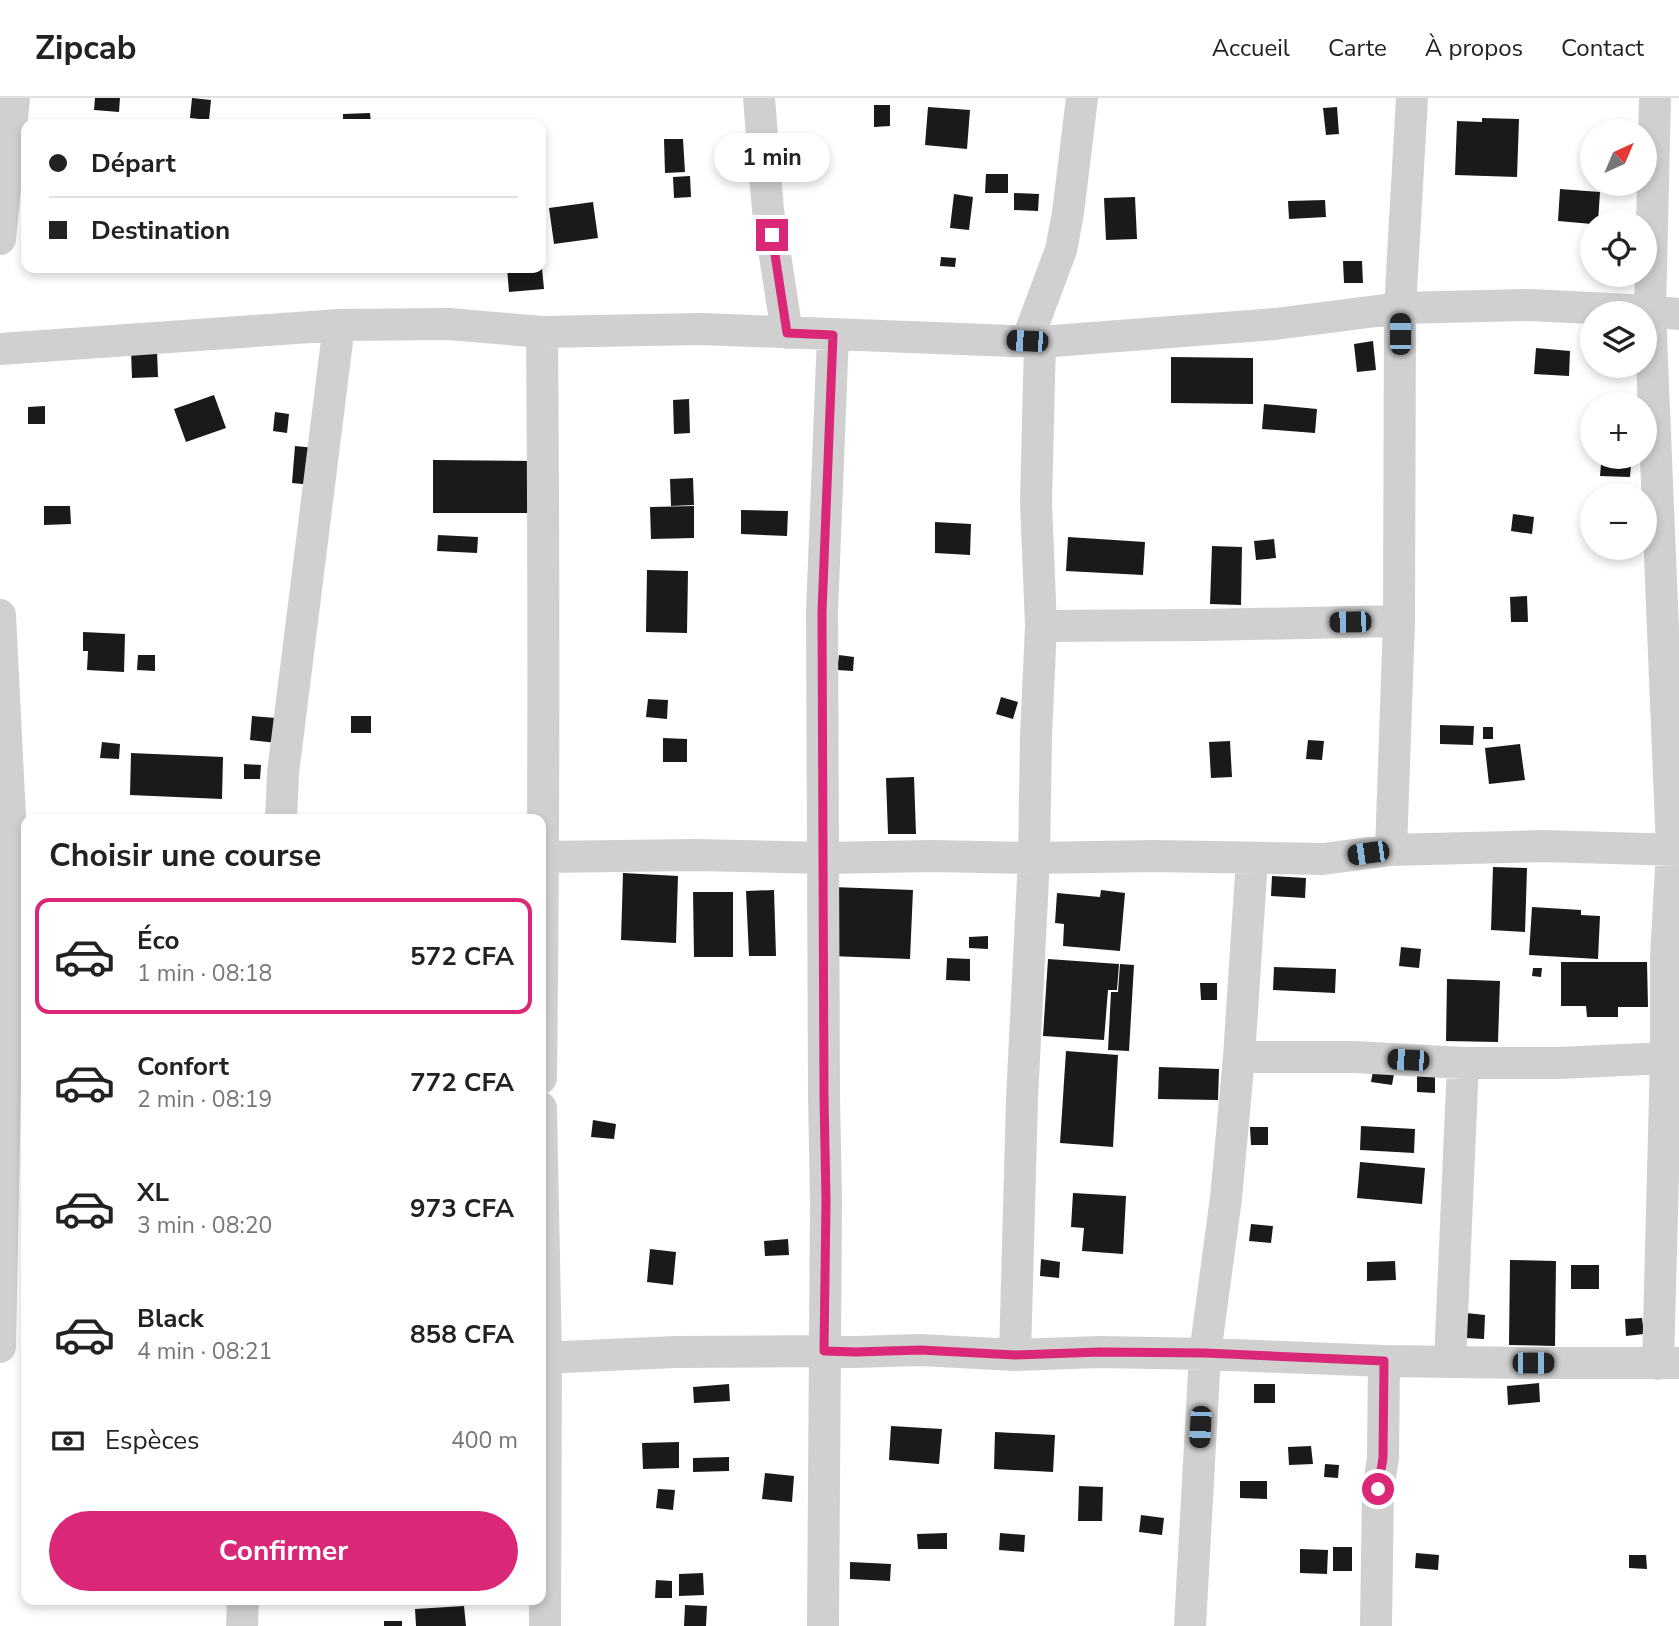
<!DOCTYPE html>
<html lang="fr">
<head>
<meta charset="utf-8">
<style>
	:root { --surface:#fff; --page:#f2f2f2; --text:#222; --muted:#767676; --line:#e0e0e0; --accent:#db2777 }
	body { margin:0; font-family:"Nunito Sans",sans-serif; background:var(--page); color:var(--text); height:100vh; display:flex; flex-direction:column; font-size:26px; white-space:nowrap }
	* { box-sizing:border-box; margin:0 }
	p { font-size:23px; color:var(--muted) }
	.icon { flex:none; width:38px; height:38px; fill:none; stroke:currentColor; stroke-width:2; stroke-linecap:round; stroke-linejoin:round }
	.map { position:relative; flex:1; overflow:hidden }
	.drawer { position:absolute; left:21px; top:716px; width:525px; height:791px; display:flex; flex-direction:column; background:var(--surface); border-radius:14px; box-shadow:0 4px 10px #0003 }
	.drawer>* { flex:none }
	.top-card { position:absolute; left:21px; top:21px; width:525px; height:154px; border-radius:14px; box-shadow:0 4px 10px #0003; display:grid; align-content:center; height:154px; padding:0 28px; background:var(--surface) }
	.needle { width:46px; rotate:44deg }
	.fabs { position:absolute; left:1580px; top:21px; display:grid; gap:14px }
	.fabs a { display:grid; place-items:center; width:77px; height:77px; border-radius:50%; background:var(--surface); box-shadow:0 4px 10px #0003; font-size:35px }
	.end { position:absolute; width:32px; height:32px; margin:-16px; border:9px solid #db2777; background:#fff; box-shadow:0 0 0 4px #fff }
	.from { border-radius:50% }
	.bubble { position:absolute; height:49px; border-radius:24px; background:var(--surface); box-shadow:0 4px 10px #0003; font-size:23px; font-weight:700; line-height:49px; text-align:center }
	.car { position:absolute; width:21px; height:42px; margin:-21px -10px; border-radius:9px; box-shadow:0 0 5px 2px #0007; background:linear-gradient(#222 24%,#8ab4d8 0 40%,#222 0 76%,#8ab4d8 0 86%,#222 0) }
	.top-card b { display:flex; align-items:center; gap:24px; height:66px; font-size:26px }
	.top-card b+b { border-top:2px solid var(--line) }
	.top-card i { width:18px; height:18px; background:var(--text) }
	ul { padding:0; list-style:none }
	li { display:flex; align-items:center; gap:21px; height:116px; margin:0 14px 10px; padding:0 14px; border:4px solid transparent; border-radius:14px }
	li div { flex:1 }
	li b { display:block; font-size:26px }
	li em { font-style:normal; font-weight:700 }
	li.on { border-color:var(--accent) }
	li>.icon { width:63px; height:63px; stroke-width:1.5 }
	h2 { padding:0 28px; font-size:32px; line-height:84px }
	.pay { display:flex; align-items:center; gap:18px; height:77px; padding:0 28px; font-size:26px }
	.pay p { margin-inline-start:auto }
	.action { display:flex; gap:14px; margin-top:auto; padding:14px 28px }
	.action a { flex:1; height:80px; border-radius:42px; background:var(--accent); color:#fff; font-size:28px; font-weight:700; line-height:80px; text-align:center }
	header { display:flex; align-items:center; gap:42px; box-sizing:border-box; height:98px; padding:0 35px; background:var(--surface); border-bottom:2px solid var(--line) }
	header strong { font-size:33px }
	nav { display:flex; gap:38px; margin-inline-start:auto; font-size:24px }
	.map>svg:first-child { display:block }
	.building { fill:#1a1a1a }
	.lines { fill:none; stroke-linecap:round; stroke-linejoin:round }
	.street { stroke:#d0d0d0; stroke-width:32 }
	.route { stroke:#db2777; stroke-width:9 }
</style>
</head>
<body>
<header>
<strong>Zipcab</strong>
<nav><a>Accueil</a><a>Carte</a><a>À propos</a><a>Contact</a></nav>
</header>
<div class="map">
<svg width="1679" height="1528" viewBox="0 0 1679 1528">
	<rect width="100%" height="100%" fill="#fff"/>
	<path class="building" d="M95,0h25l-1,14 -25,-2z
		M192,0l19,2 -2,20 -19,-2z
		M874,7h16v21l-16,1z
		M928,9l42,3 -3,39 -42,-4z
		M1337,9l2,27 -13,1 -3,-27z
		M370,15l1,11h-28v-10z
		M1482,20l37,1 -2,58 -62,-2 2,-54 25,1z
		M664,41h19l2,33 -20,1z
		M986,76h22v19h-23z
		M690,78l1,21 -17,1 -1,-21z
		M1560,91l40,3 -2,30h-6v2l-34,-3z
		M1014,95l25,1 -1,17 -24,-1z
		M954,96l19,3 -4,33 -19,-2z
		M1135,99l2,42 -31,1 -2,-42z
		M1325,102l1,17 -37,2 -1,-18z
		M593,104l5,36 -44,6 -5,-36z
		M941,159l15,1 -1,9 -15,-1z
		M1343,163h19l1,22h-19z
		M507,170h35l2,21 -35,3z
		M1373,243l3,29 -19,2 -3,-28z
		M1536,250l34,3 -1,25 -35,-2z
		M131,252h26l1,27 -26,1z
		M1171,259l82,1v46l-82,-1z
		M214,297l12,33 -40,14 -12,-33z
		M689,301l1,34 -16,1 -1,-34z
		M1264,306l53,5 -2,24 -53,-4z
		M45,308v18h-17v-17z
		M275,314l14,2 -2,19 -14,-2z
		M295,348l20,2 -3,37 -20,-2z
		M433,362l100,1v52h-100z
		M1601,366l30,1 -1,12 -30,-1z
		M693,380l1,27 -23,1 -1,-27z
		M44,408h26l1,18 -27,1z
		M694,408v32l-43,1 -1,-32z
		M741,412l47,1 -1,25 -46,-2z
		M1513,416l21,3 -2,17 -21,-3z
		M935,424l36,2 -1,31 -35,-2z
		M438,437l40,2 -1,16 -40,-2z
		M1068,439l77,5 -2,33 -77,-4z
		M1274,441l2,19 -20,2 -2,-19z
		M1212,448l30,1 -1,58 -31,-1z
		M647,472l41,1 -1,62 -41,-1z
		M1527,498l1,26h-17l-1,-25z
		M83,534l42,2 -1,38 -37,-2 1,-19h-5z
		M138,557h17v16l-18,-1z
		M839,557l15,2 -1,14 -16,-1z
		M1001,599l17,5 -5,17 -17,-5z
		M648,601l20,1 -1,19 -21,-2z
		M252,618l37,3 -2,25 -37,-4z
		M351,618h20v17h-20z
		M1440,627l34,1 -1,19 -33,-1z
		M1483,629h10v12h-10z
		M663,640l24,1v23h-24z
		M1308,642l16,1 -2,19 -16,-1z
		M1230,643l2,36 -21,1 -2,-36z
		M102,644l18,2 -1,15 -19,-1z
		M1520,646l5,36 -36,4 -4,-36z
		M131,655l92,4 -1,42 -92,-4z
		M244,666l17,1 -1,14h-16z
		M914,679l2,57h-28l-2,-56z
		M1493,769l34,1 -2,64 -34,-2z
		M623,775l55,3 -2,67 -55,-3z
		M1272,778l34,2 -1,20 -34,-2z
		M833,789l80,3 -3,69 -80,-3z
		M774,792l2,66h-27l-3,-65z
		M1101,792l24,3 -5,58 -57,-5 1,-22 -9,-1 2,-30 43,4z
		M693,794h40v65h-39z
		M1532,809l49,3v5l19,1 -2,43 -69,-4z
		M988,838v13l-19,-1v-11z
		M1401,849l20,2 -2,19 -20,-2z
		M947,860l23,1v22l-24,-1z
		M1048,861l71,5 -2,26h-9l-4,50 -61,-4z
		M1561,864h86l1,45h-30v10h-31l-1,-11h-25z
		M1120,866l14,1 -5,86 -21,-1 3,-58h7z
		M1274,869l62,2 -1,24 -62,-3z
		M1533,870h9l-1,9 -9,-1z
		M1447,881l53,2 -2,61 -52,-1z
		M1200,885h17v17h-16z
		M1066,953l52,4 -5,92 -53,-4z
		M1159,969l60,2 -1,31 -60,-1z
		M1373,973l21,3 -2,11 -21,-3z
		M1417,976h18v19l-18,-1z
		M593,1022l23,4 -2,15 -23,-2z
		M1361,1028l54,3 -1,24 -54,-3z
		M1250,1029h18v18h-17z
		M1360,1064l65,6 -3,36 -65,-6z
		M1073,1095l53,3 -3,58 -41,-3 2,-23 -13,-1z
		M1251,1126l22,2 -2,17 -22,-2z
		M788,1141l1,16 -24,1 -1,-15z
		M650,1151l26,3 -3,33 -26,-3z
		M1041,1161l19,3 -1,16 -19,-2z
		M1510,1162l46,1 -1,85 -46,-1z
		M1395,1163l1,19 -29,1v-19z
		M1571,1167h28v24h-28z
		M1466,1215l19,2 -1,24 -19,-1z
		M1642,1220l2,16 -18,2 -1,-17z
		M1539,1285l1,19 -32,3 -1,-19z
		M729,1286l1,17 -36,2 -1,-16z
		M1254,1286h21v19h-21z
		M891,1328l51,3 -3,35 -50,-4z
		M995,1334l60,3 -2,37 -59,-3z
		M679,1344v26l-36,1 -1,-26z
		M1311,1348l2,18 -24,1 -1,-18z
		M729,1359v14l-36,1v-14z
		M1325,1366l14,1 -1,13 -14,-1z
		M765,1375l29,3 -2,26 -30,-3z
		M1240,1383h27v18l-27,-1z
		M1079,1388l24,1 -1,34h-24z
		M658,1391l17,1 -2,20 -17,-2z
		M1141,1417l23,3 -2,17 -23,-3z
		M947,1435v16h-29l-1,-15z
		M1000,1435l25,2 -1,17 -25,-2z
		M1333,1449h19v24h-19z
		M1300,1451l28,1 -1,24 -27,-1z
		M1416,1455l23,2 -1,15 -23,-2z
		M1629,1457h17l1,14 -18,-1z
		M850,1464l41,2 -1,17 -40,-2z
		M703,1475l1,22 -25,1v-22z
		M656,1482l16,1v17h-17z
		M685,1507l22,1 -1,20h-22z
		M464,1508l2,20h-50l-1,-17z
		M384,1523h18v5h-18z"/>
	<g class="lines">
		<path class="street" d="M759,0l9,112 19,123
			M1655,0l-5,213 22,539 -6,107v101l-8,306
			M0,141l14,-141
			M1027,243l34,-91 7,-37 14,-115
			M0,251l339,-24 110,-1 93,8 159,-3 339,13 235,-18 125,-16 130,-3 120,6 29,3
			M0,517l10,202 -10,530
			M1041,528l162,-1 196,-4
			M281,721l2,-46 56,-448
			M1391,752l8,-229 1,-313 12,-210
			M541,759l155,-2 128,3 109,-2 101,2 119,-2 170,3 68,-9 152,-4 136,4
			M1239,959h115l109,6h95l108,-5
			M541,980c3,-249 3,-498 1,-746
			M541,1010l5,250 -1,268
			M1015,1257l7,-256 12,-241 2,-122 5,-110 -5,-124 4,-160
			M541,1260l134,-6 149,-1 32,1 64,-2 95,5 85,-3 105,2 179,7 149,2h146
			M1450,1264l13,-299
			M242,1528l1,-26
			M823,1528l3,-425 -2,-106 -2,-483 11,-277
			M1190,1528l15,-272 21,-156 13,-141 13,-198
			M1376,1528l2,-137 5,-31 1,-97"/>
	</g>
	<g class="lines">
		<path class="route" d="M772,137l15,98 46,2 -11,277 2,484 2,105 -2,150 32,1 64,-2 95,5 85,-3 105,1 179,8 -1,97 -5,31"/>
	</g>
</svg>
<div class="fabs">
<a><svg class="needle" viewBox="-14 -14 28 28"><path d="M0-13l5 13h-10z" fill="#e53935"/><path d="M0 13l5-13h-10z" fill="#767676"/></svg></a>
<a><svg class="icon" aria-label="locate" viewBox="0 0 24 24"><circle cx="12" cy="12" r="6"/><path d="M12 2v4M12 18v4M2 12h4M18 12h4"/></svg></a>
<a><svg class="icon" aria-label="layers" viewBox="0 0 24 24"><path d="M12 4l9 5-9 5-9-5zM3 14l9 5 9-5"/></svg></a>
<a>+</a>
<a>−</a>
</div>
<i class="end from" style="left:1378px;top:1391px"></i>
<i class="end" style="left:772px;top:137px"></i>
<div class="bubble" style="left:714px;top:35px;width:116px">1 min</div>
<i class="car" style="left:1400px;top:236px;rotate:0deg"></i>
<i class="car" style="left:1027px;top:243px;rotate:273deg"></i>
<i class="car" style="left:1350px;top:524px;rotate:269deg"></i>
<i class="car" style="left:1368px;top:755px;rotate:262deg"></i>
<i class="car" style="left:1408px;top:962px;rotate:273deg"></i>
<i class="car" style="left:1533px;top:1265px;rotate:90deg"></i>
<i class="car" style="left:1200px;top:1329px;rotate:183deg"></i>
<div class="top-card">
<b><i class="from"></i>Départ</b>
<b><i></i>Destination</b>
</div>
<section class="drawer">
<h2>Choisir une course</h2>
<ul>
<li class="on"><svg class="icon" aria-label="car" viewBox="0 0 24 24"><path d="M5 17H2v-5l4-1 3-4h7l3 4 3 1v5h-3M9 17h6M6 11h13"/><circle cx="7" cy="17" r="2"/><circle cx="17" cy="17" r="2"/></svg><div><b>Éco</b><p>1 min · 08:18</p></div><em>572 CFA</em></li>
<li><svg class="icon" aria-label="car" viewBox="0 0 24 24"><path d="M5 17H2v-5l4-1 3-4h7l3 4 3 1v5h-3M9 17h6M6 11h13"/><circle cx="7" cy="17" r="2"/><circle cx="17" cy="17" r="2"/></svg><div><b>Confort</b><p>2 min · 08:19</p></div><em>772 CFA</em></li>
<li><svg class="icon" aria-label="car" viewBox="0 0 24 24"><path d="M5 17H2v-5l4-1 3-4h7l3 4 3 1v5h-3M9 17h6M6 11h13"/><circle cx="7" cy="17" r="2"/><circle cx="17" cy="17" r="2"/></svg><div><b>XL</b><p>3 min · 08:20</p></div><em>973 CFA</em></li>
<li><svg class="icon" aria-label="car" viewBox="0 0 24 24"><path d="M5 17H2v-5l4-1 3-4h7l3 4 3 1v5h-3M9 17h6M6 11h13"/><circle cx="7" cy="17" r="2"/><circle cx="17" cy="17" r="2"/></svg><div><b>Black</b><p>4 min · 08:21</p></div><em>858 CFA</em></li>
</ul>
<div class="pay"><svg class="icon" aria-label="cash" viewBox="0 0 24 24"><path d="M3 7h18v10H3z"/><circle cx="12" cy="12" r="2"/></svg>Espèces<p>400 m</p></div>
<div class="action"><a>Confirmer</a></div>
</section>
</div>
</body>
</html>
